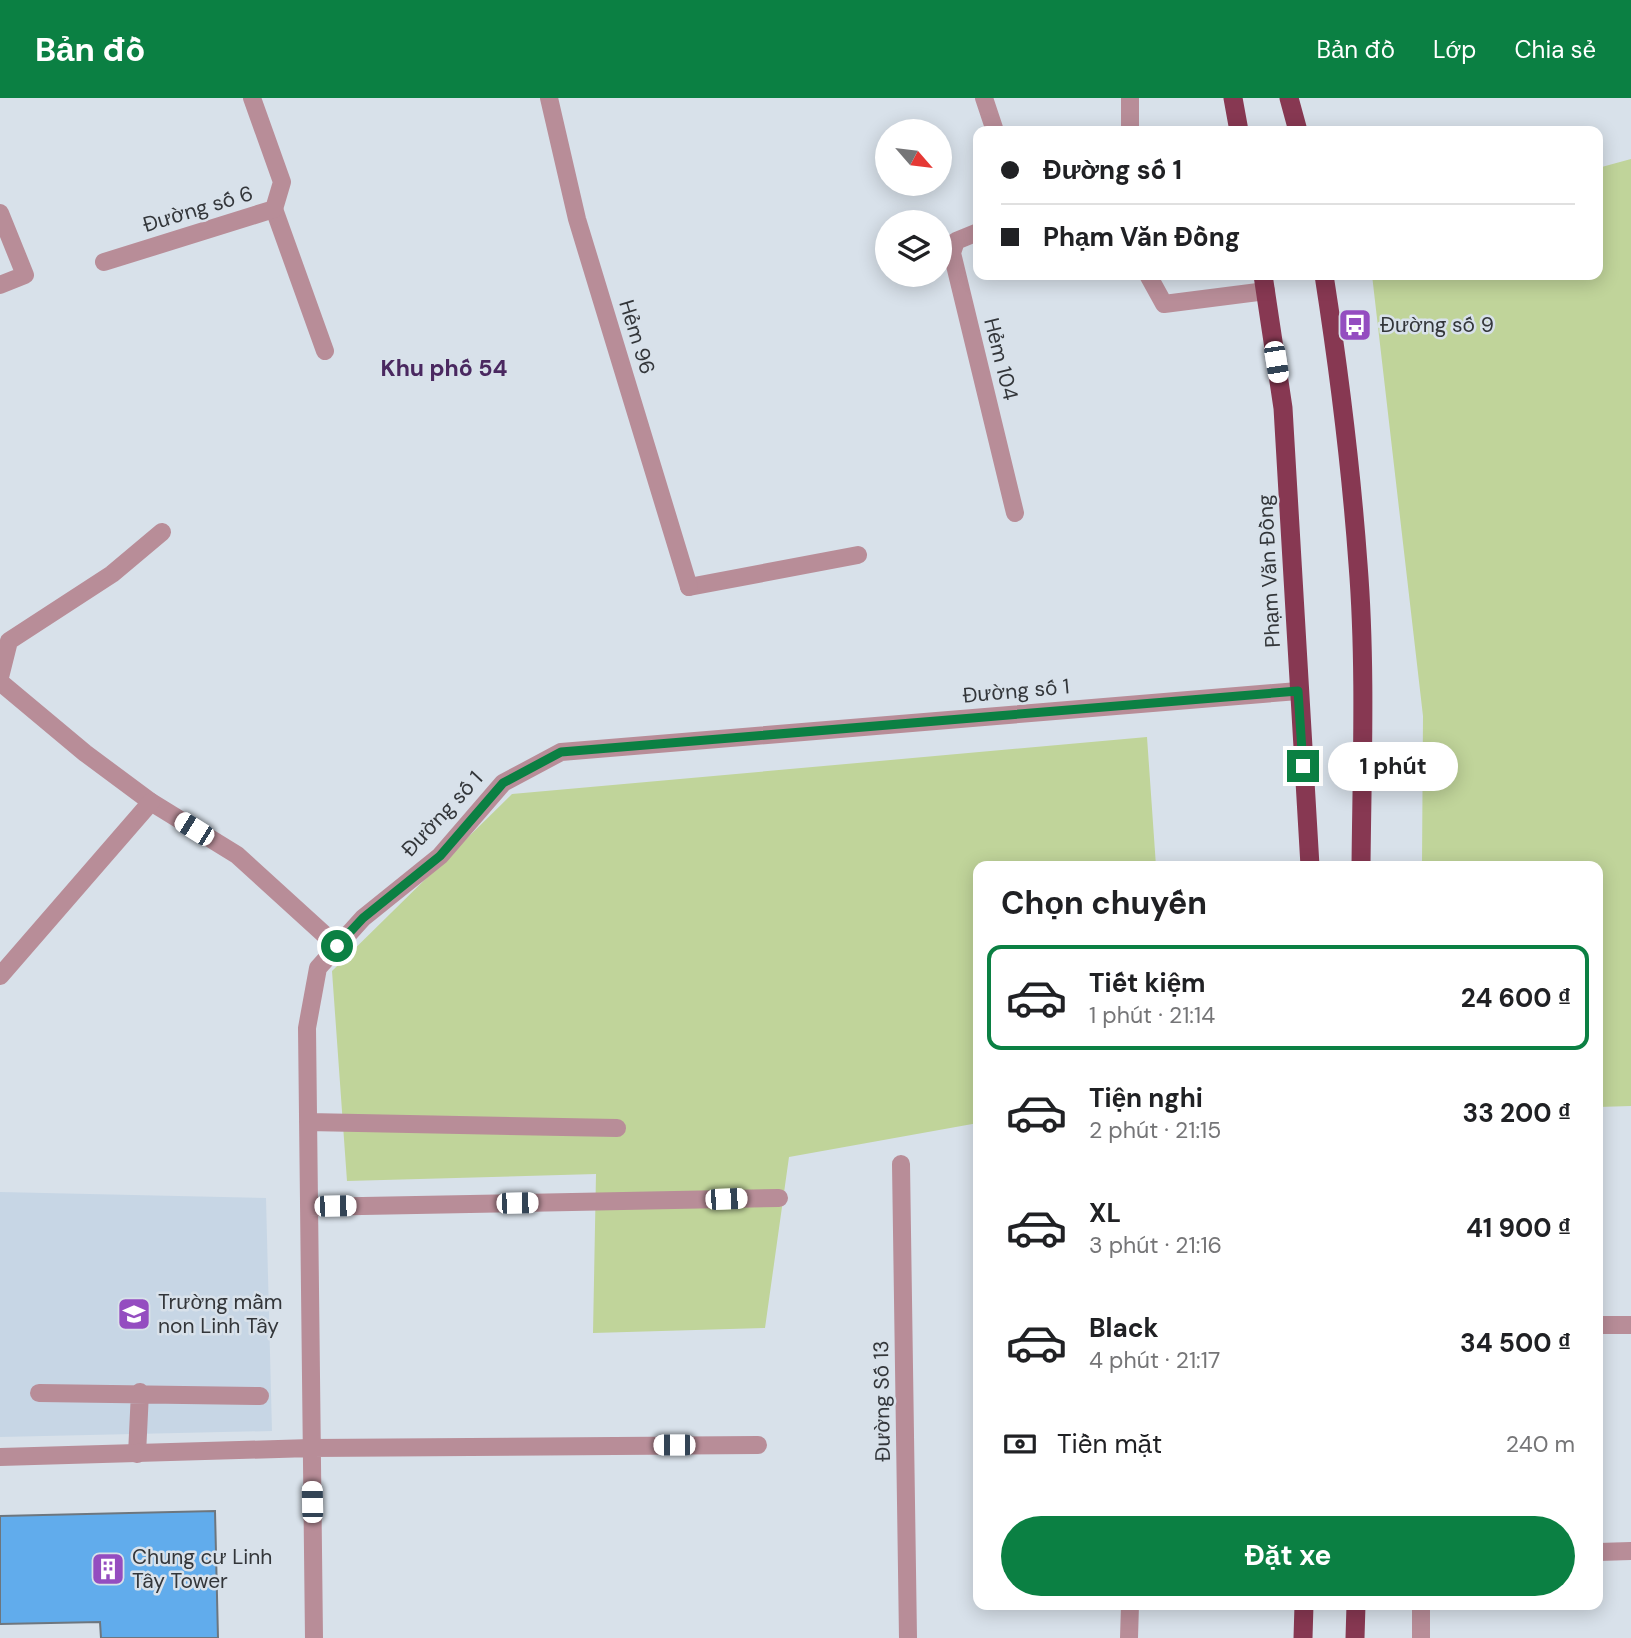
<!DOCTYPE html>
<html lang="vi">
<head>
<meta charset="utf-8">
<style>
	:root { --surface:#fff; --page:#f2f2f2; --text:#202124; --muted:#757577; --line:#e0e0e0; --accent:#0b8043 }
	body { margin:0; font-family:"DM Sans",sans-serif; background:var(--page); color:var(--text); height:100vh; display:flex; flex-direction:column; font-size:26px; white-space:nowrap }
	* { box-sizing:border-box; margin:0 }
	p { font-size:23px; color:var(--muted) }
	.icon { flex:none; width:38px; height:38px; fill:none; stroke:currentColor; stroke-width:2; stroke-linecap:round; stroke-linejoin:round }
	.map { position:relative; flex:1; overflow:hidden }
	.drawer { position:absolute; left:973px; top:763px; width:630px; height:749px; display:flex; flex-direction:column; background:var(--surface); border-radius:14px; box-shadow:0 4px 18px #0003 }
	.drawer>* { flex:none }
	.banner { position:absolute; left:973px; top:28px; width:630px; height:154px; border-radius:14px; box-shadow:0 4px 18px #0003; display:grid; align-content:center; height:154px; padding:0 28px; background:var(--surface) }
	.needle { width:46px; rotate:118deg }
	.tools { position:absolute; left:875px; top:21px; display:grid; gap:14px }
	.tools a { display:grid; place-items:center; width:77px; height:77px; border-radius:50%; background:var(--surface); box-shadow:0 4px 18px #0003; font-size:35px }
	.end { position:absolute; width:32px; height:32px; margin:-16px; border:9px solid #0b8043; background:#fff; box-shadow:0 0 0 4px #fff }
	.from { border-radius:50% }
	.bubble { position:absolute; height:49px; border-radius:24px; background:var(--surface); box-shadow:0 4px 18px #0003; font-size:23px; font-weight:700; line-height:49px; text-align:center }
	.car { position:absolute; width:21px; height:42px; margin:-21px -10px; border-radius:9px; box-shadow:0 0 5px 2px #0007; background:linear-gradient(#fff 24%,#345 0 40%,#fff 0 76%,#345 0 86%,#fff 0) }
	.banner b { display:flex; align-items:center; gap:24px; height:66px; font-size:26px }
	.banner b+b { border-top:2px solid var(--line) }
	.banner i { width:18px; height:18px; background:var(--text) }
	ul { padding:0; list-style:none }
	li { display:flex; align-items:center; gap:21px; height:105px; margin:0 14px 10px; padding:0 14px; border:4px solid transparent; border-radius:14px }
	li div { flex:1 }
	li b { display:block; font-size:26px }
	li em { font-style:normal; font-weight:700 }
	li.current { border-color:var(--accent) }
	li>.icon { width:63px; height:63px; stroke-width:1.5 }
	h2 { padding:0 28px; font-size:32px; line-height:84px }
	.pay { display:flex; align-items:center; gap:18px; height:77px; padding:0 28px; font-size:26px }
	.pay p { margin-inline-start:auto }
	.button { display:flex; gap:14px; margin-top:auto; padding:14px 28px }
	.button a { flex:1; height:80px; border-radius:42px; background:var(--accent); color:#fff; font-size:28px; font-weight:700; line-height:80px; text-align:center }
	header { display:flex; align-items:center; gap:42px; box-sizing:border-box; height:98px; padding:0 35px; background:var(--accent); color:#fff }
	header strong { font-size:33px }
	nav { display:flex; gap:38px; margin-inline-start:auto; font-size:24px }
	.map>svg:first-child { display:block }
	.built { fill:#c7d6e5 }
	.green { fill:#c0d49a }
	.building { fill:#61acec; stroke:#6d767e; stroke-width:2 }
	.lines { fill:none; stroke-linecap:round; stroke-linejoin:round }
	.service { stroke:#b88d98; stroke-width:18 }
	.minor { stroke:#b88d98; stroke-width:18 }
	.trunk { stroke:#873852; stroke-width:19 }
	.route { stroke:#0b8043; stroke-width:9 }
	.labels { text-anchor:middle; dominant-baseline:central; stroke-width:5; stroke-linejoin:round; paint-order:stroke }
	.street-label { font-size:21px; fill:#33363a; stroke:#d8e1ea }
	.poi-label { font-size:21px; fill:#33363a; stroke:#d8e1ea; text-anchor:start }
	.neighbourhood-label { font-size:23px; font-weight:bold; fill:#4a2860; stroke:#d8e1ea }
</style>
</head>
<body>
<header>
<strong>Bản đồ</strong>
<nav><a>Bản đồ</a><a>Lớp</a><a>Chia sẻ</a></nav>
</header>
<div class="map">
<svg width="1631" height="1540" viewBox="0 0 1631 1540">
	<rect width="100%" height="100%" fill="#d8e1ea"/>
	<path class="built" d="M0,1094l266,6 6,233 -272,6z"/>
	<path class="green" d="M1631,61v947l-33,1v-241h-176l1,-150 -51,-441h226v-107z
		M1147,639l9,129h-178v257l-189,34 -24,171 -172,5 3,-159 -249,7 -15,-210 180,-177z"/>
	<path class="building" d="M215,1413l3,127h-117l-1,-16 -100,2v-108z"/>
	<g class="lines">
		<path class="service" d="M1130,0v33
			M274,111l51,142
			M1148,177l16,29 102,-13
			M689,489l169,-32
			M0,579l9,-36 103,-67 50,-42
			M0,584l85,71 66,49 86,53 100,91
			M39,1295l221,3
			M137,1356l3,-62
			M1598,1454l33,-1
			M1129,1540l1,-33
			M1421,1540v-33"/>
		<path class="minor" d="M549,0l28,121 112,368
			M984,0l11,33
			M0,115l25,62 -25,10
			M978,134l-22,9 -4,12 63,260
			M104,164l170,-53 8,-27 -30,-84
			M0,878l151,-174
			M308,1024l309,6
			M901,1066l7,474
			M309,1109l470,-9
			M1598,1227h33
			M0,1359l311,-9 447,-3
			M314,1540l-7,-610 11,-60 45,-50 77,-62 63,-73 58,-31 737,-61"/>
		<path class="trunk" d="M1233,0l6,33
			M1289,0l9,33
			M1263,177l20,133 27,458
			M1324,177c15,96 27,192 34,289 8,100 4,202 3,302
			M1303,1540l1,-33
			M1355,1540l1,-33"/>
	</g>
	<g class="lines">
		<path class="route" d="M337,848l26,-28 77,-62 63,-73 58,-31 737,-61 5,75"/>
	</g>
	<defs>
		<symbol id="bus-square" viewBox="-11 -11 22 22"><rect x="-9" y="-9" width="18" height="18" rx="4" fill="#944dc0" stroke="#d8e1ea"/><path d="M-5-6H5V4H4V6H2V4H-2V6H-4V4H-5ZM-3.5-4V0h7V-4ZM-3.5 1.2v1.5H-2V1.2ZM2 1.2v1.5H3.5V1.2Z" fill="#fff"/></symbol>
		<symbol id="school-square" viewBox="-11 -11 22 22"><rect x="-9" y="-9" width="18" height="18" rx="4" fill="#944dc0" stroke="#d8e1ea"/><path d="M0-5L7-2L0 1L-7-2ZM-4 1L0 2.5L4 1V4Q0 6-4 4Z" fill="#fff"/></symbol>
		<symbol id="building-square" viewBox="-11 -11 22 22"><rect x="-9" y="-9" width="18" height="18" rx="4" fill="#944dc0" stroke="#d8e1ea"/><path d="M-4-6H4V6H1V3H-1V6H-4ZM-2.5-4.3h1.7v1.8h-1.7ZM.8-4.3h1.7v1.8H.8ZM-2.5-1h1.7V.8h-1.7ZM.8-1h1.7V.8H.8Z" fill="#fff"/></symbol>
	</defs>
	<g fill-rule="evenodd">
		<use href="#bus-square" x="1336" y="208" width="38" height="38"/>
		<use href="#school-square" x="115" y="1197" width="38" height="38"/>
		<use href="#building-square" x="89" y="1452" width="38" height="38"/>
	</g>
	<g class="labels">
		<g class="street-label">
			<text transform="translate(198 111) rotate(-17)">Đường số 6</text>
			<text transform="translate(637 239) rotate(73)">Hẻm 96</text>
			<text transform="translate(1001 261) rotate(76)">Hẻm 104</text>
			<text transform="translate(1269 473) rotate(-93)">Phạm Văn Đồng</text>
			<text transform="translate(1016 593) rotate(-5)">Đường số 1</text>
			<text transform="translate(442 716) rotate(-47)">Đường số 1</text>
			<text transform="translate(882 1303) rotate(-91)">Đường Số 13</text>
		</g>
		<g class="poi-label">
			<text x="1380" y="227">Đường số 9</text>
			<text x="158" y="1204">Trường mầm<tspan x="158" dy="24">non Linh Tây</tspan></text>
			<text x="132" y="1459">Chung cư Linh<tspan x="132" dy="24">Tây Tower</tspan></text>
		</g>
		<g class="neighbourhood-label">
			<text x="444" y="270">Khu phố 54</text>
		</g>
	</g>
</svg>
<div class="tools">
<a><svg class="needle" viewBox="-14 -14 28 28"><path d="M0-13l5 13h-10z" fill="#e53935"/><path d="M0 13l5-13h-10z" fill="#757577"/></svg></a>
<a><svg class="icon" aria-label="layers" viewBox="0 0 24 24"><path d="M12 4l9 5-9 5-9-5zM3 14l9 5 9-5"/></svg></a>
</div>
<i class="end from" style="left:337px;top:848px"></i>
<i class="end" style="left:1303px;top:668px"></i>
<div class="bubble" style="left:1328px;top:644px;width:130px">1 phút</div>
<i class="car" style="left:1276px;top:264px;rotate:171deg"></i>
<i class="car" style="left:194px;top:731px;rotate:302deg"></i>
<i class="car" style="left:726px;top:1101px;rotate:88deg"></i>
<i class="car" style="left:517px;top:1105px;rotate:89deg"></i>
<i class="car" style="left:335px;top:1108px;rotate:89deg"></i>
<i class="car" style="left:674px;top:1347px;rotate:270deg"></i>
<i class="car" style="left:312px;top:1404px;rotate:359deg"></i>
<div class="banner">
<b><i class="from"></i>Đường số 1</b>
<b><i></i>Phạm Văn Đồng</b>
</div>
<section class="drawer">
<h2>Chọn chuyến</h2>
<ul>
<li class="current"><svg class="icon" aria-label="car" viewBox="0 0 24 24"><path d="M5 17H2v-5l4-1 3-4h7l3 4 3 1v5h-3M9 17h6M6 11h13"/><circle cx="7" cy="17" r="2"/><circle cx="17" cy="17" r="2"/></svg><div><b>Tiết kiệm</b><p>1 phút · 21:14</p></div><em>24 600 ₫</em></li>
<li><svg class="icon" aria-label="car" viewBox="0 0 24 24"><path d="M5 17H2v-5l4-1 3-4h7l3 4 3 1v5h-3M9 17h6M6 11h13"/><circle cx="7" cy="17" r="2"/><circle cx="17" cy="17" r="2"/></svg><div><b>Tiện nghi</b><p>2 phút · 21:15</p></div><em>33 200 ₫</em></li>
<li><svg class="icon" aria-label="car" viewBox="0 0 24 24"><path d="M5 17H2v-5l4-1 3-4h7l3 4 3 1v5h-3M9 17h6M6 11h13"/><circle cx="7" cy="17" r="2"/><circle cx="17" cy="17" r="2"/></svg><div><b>XL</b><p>3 phút · 21:16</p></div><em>41 900 ₫</em></li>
<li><svg class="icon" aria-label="car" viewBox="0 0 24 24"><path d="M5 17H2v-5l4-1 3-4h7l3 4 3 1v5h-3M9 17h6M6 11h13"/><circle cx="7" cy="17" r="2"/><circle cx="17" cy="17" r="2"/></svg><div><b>Black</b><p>4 phút · 21:17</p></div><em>34 500 ₫</em></li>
</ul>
<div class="pay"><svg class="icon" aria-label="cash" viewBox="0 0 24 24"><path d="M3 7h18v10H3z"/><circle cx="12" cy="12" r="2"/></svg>Tiền mặt<p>240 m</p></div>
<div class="button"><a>Đặt xe</a></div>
</section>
</div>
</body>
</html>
